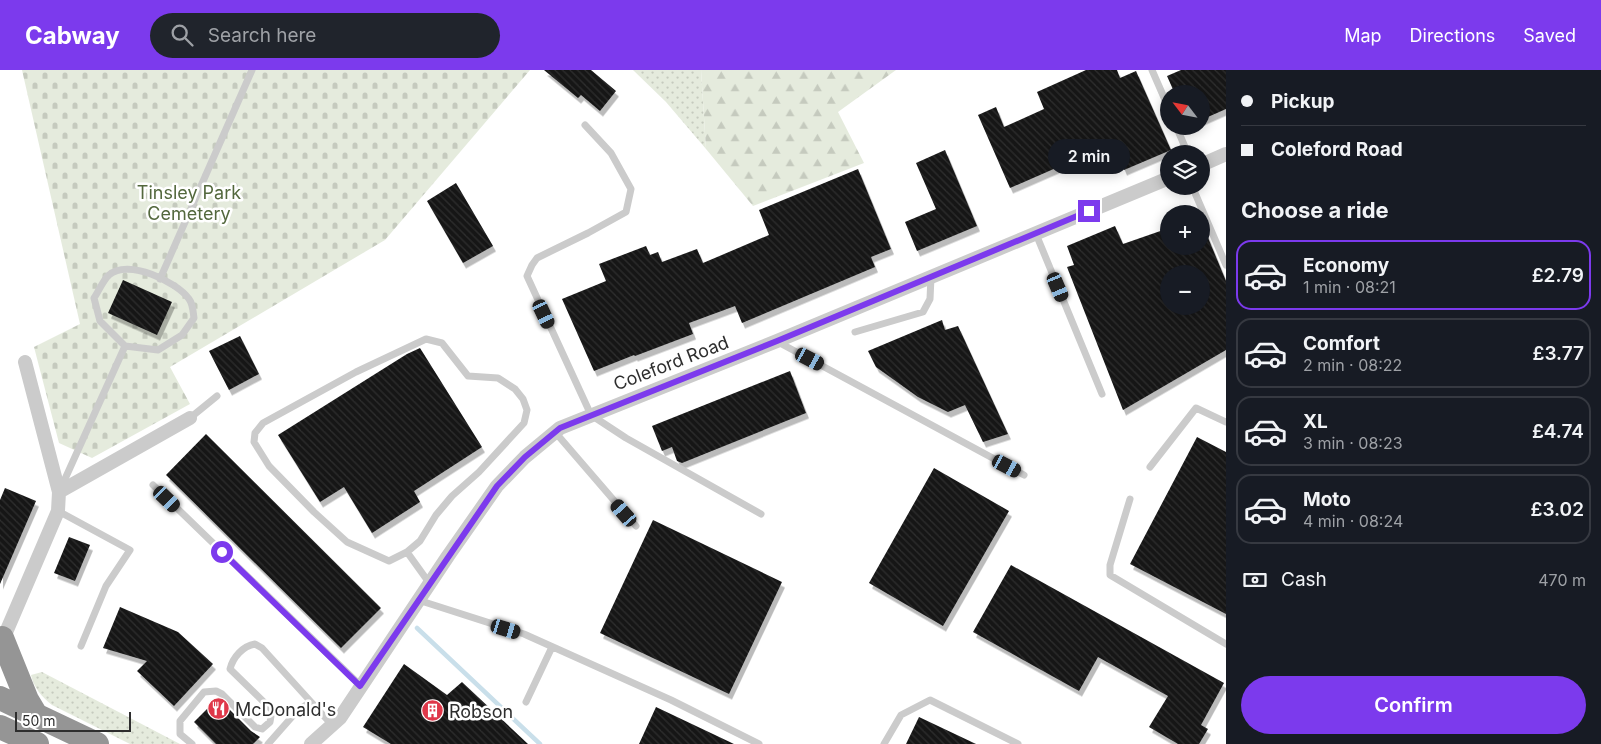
<!DOCTYPE html>
<html lang="en">
<head>
<meta charset="utf-8">
<style>
	:root { --surface:#171b24; --page:#20242c; --text:#f1f3f6; --muted:#9ea1a6; --line:#363941; --accent:#7c3aed }
	body { margin:0; font-family:Inter,sans-serif; background:var(--page); color:var(--text); height:100vh; display:flex; flex-direction:column; font-size:19px; white-space:nowrap }
	* { box-sizing:border-box; margin:0 }
	p { font-size:16px; color:var(--muted) }
	.icon { flex:none; width:28px; height:28px; fill:none; stroke:currentColor; stroke-width:2; stroke-linecap:round; stroke-linejoin:round }
	.map { position:relative; flex:1; overflow:hidden }
	.sheet { display:flex; flex-direction:column; background:var(--surface); width:375px }
	.sheet>* { flex:none }
	.hud { display:grid; align-content:center; height:110px; padding:0 15px; background:var(--surface) }
	.needle { width:32px; rotate:302deg }
	.fabs { position:absolute; left:1160px; top:15px; display:grid; gap:10px }
	.fabs a { display:grid; place-items:center; width:50px; height:50px; border-radius:50%; background:var(--surface); box-shadow:0 2px 12px #0003; font-size:25px }
	.scale { position:absolute; left:15px; bottom:12px; width:116px; box-sizing:border-box; padding-left:5px; border:2px solid #2e2e2e; border-top:0; font-size:14px; line-height:18px; white-space:nowrap; color:#2e2e2e; -webkit-text-stroke:4px #fff; paint-order:stroke }
	.end { position:absolute; width:22px; height:22px; margin:-11px; border:6px solid #7c3aed; background:#fff; box-shadow:0 0 0 2px #fff }
	.from { border-radius:50% }
	.bubble { position:absolute; height:35px; border-radius:18px; background:var(--surface); box-shadow:0 2px 12px #0003; font-size:16px; font-weight:600; line-height:35px; text-align:center }
	.car { position:absolute; width:15px; height:30px; margin:-15px -8px; border-radius:6px; box-shadow:0 0 4px 1px #0007; background:linear-gradient(#222 24%,#8ab4d8 0 40%,#222 0 76%,#8ab4d8 0 86%,#222 0) }
	.hud b { display:flex; align-items:center; gap:18px; height:48px; font-size:19px }
	.hud b+b { border-top:1px solid var(--line) }
	.hud i { width:12px; height:12px; background:var(--text) }
	ul { padding:0; list-style:none }
	li { display:flex; align-items:center; gap:15px; height:70px; margin:0 10px 8px; padding:0 5px; border:2px solid var(--line); border-radius:15px }
	li div { flex:1 }
	li b { display:block; font-size:19px }
	li em { font-style:normal; font-weight:600 }
	li.active { border-color:var(--accent) }
	li>.icon { width:45px; height:45px; stroke-width:1.5 }
	h2 { padding:0 15px; font-size:22px; line-height:60px }
	.pay { display:flex; align-items:center; gap:12px; height:55px; padding:0 15px; font-size:19px }
	.pay p { margin-inline-start:auto }
	.cta { display:flex; gap:10px; margin-top:auto; padding:10px 15px }
	.cta a { flex:1; height:58px; border-radius:30px; background:var(--accent); color:#fff; font-size:20px; font-weight:600; line-height:58px; text-align:center }
	header { display:flex; align-items:center; gap:30px; box-sizing:border-box; height:70px; padding:0 25px; background:var(--accent); color:#fff }
	header strong { font-size:24px }
	nav { display:flex; gap:28px; margin-inline-start:auto; font-size:18px }
	.search { width:350px; height:45px; background:var(--page); display:flex; align-items:center; gap:12px; box-sizing:border-box; padding:0 18px; border-radius:28px; color:var(--muted); font-size:19px }
	main { display:flex; flex:1; min-height:0 }
	.map>svg:first-child { display:block }
	.grass { fill:url(#grass-dots) }
	.forest { fill:url(#forest-firs) }
	.cemetery { fill:url(#cemetery-stones) }
	.lines { fill:none; stroke-linecap:round; stroke-linejoin:round }
	.stream { stroke:#c9dfea; stroke-width:4.5 }
	.building { fill:url(#building-back-hatch); fill-rule:evenodd; filter:url(#shadow) }
	.lane { stroke:#cbcbcb; stroke-width:7 }
	.street { stroke:#cbcbcb; stroke-width:14 }
	.highway { stroke:#959595; stroke-width:24 }
	.route { stroke:#7c3aed; stroke-width:6 }
	.labels { text-anchor:middle; dominant-baseline:central; stroke-width:5; stroke-linejoin:round; paint-order:stroke }
	.park-label { font-size:18px; fill:#53683d; stroke:#fff }
	.street-label { font-size:18px; fill:#2e2e2e; stroke:#fff }
	.poi-label { font-size:18px; fill:#2e2e2e; stroke:#fff; text-anchor:start }
</style>
</head>
<body>
<header>
<strong>Cabway</strong>
<div class="search"><svg class="icon" aria-label="search" viewBox="0 0 24 24"><circle cx="10" cy="10" r="6"/><path d="M15 15l6 6"/></svg>Search here</div>
<nav><a>Map</a><a>Directions</a><a>Saved</a></nav>
</header>
<main>
<div class="map">
<svg width="1226" height="674" viewBox="0 0 1226 674">
	<defs>
		<pattern id="grass-dots" width="8" height="8" patternUnits="userSpaceOnUse" patternTransform="scale(1.25)"><rect width="8" height="8" fill="#e5ebdd"/><path d="M2 2h.1M6 6h.1" fill="none" stroke="#c5cabe" stroke-width="1.8" stroke-linecap="round"/></pattern>
		<pattern id="forest-firs" width="22" height="20" patternUnits="userSpaceOnUse" patternTransform="scale(1.25)"><rect width="22" height="20" fill="#e5ebdd"/><path d="M5 1l3.5 6h-7zM16 11l3.5 6h-7z" fill="#c5cabe"/></pattern>
		<pattern id="cemetery-stones" width="16" height="16" patternUnits="userSpaceOnUse" patternTransform="scale(1.25)"><rect width="16" height="16" fill="#e5ebdd"/><path d="M2 7V4a2 2 0 0 1 4 0v3zM10 15v-3a2 2 0 0 1 4 0v3z" fill="#c5cabe"/></pattern>
		<pattern id="building-back-hatch" width="6" height="6" patternUnits="userSpaceOnUse" patternTransform="scale(1.25)"><rect width="6" height="6" fill="#151515"/><path d="M-1 5l2 2M0 0l6 6M5-1l2 2" fill="none" stroke="#2f2f2f"/></pattern>
		<filter id="shadow"><feDropShadow dx="3" dy="5.5" stdDeviation="0" flood-color="#0004"/></filter>
	</defs>
	<rect width="100%" height="100%" fill="#fff"/>
	<path class="grass" d="M633,0h68l5,79 -40,-47z
		M42,602l138,72h-50l-78,-39c-10,-8 -18,-17 -21,-30z"/>
	<path class="forest" d="M701,0h195l-58,42 26,51 -111,43 -47,-57z"/>
	<path class="cemetery" d="M22,0h508l-145,170 -215,127 20,37 -98,54 -33,-15 -25,-96 46,-23z"/>
	<g class="lines">
		<path class="stream" d="M417,558l123,116"/>
	</g>
	<path class="building" d="M544,0h47l25,21 -16,20 -19,-16 -3,3z
		M1086,0h31l3,8 16,-7 35,79 -47,20 -11,-27 -103,45 -32,-73 18,-8 8,20 40,-18 -7,-17z
		M1181,0h45v39l-25,11v-26h-26l-8,-18z
		M945,80l32,76 -60,25 -12,-29 31,-13 -20,-46z
		M858,99l33,80 -20,8 4,10 -133,56 -7,-17 -46,17 4,11 -58,22 -1,-1 -40,16 -32,-72 44,-18 -7,-17 47,-18 4,9 8,-3 4,10 35,-13 6,14 66,-28 -10,-25z
		M456,113l37,63 -30,17 -36,-62z
		M1201,151l25,60v69l-103,60 -56,-143 7,-2 -7,-19 48,-20 8,18 46,-16v18h32zM1169,204h32v32h-32z
		M123,210l49,22 -15,33 -49,-22z
		M942,250l3,10 13,-4 50,108 -25,8 -18,-37 -17,7 -30,-15 -42,-30 -8,-16z
		M240,266l19,38 -30,16 -20,-39z
		M420,278l62,99 -68,44 6,11 -48,31 -28,-46 -24,15 -42,-67 129,-81z
		M790,301l16,42 -124,50 -5,-2 -5,-14 -10,4 -10,-25z
		M206,364l175,174 -40,40 -175,-173z
		M1197,367l29,15v162l-96,-50z
		M934,398l75,43 -66,115 -74,-43z
		M5,418l31,13 -36,83v-84z
		M653,450l129,62 -53,112 -129,-61z
		M69,467l21,8 -15,36 -21,-8z
		M1011,495l213,118 -23,42 7,4 -9,15h-21l-29,-17 19,-31 -70,-39 -19,34 -106,-59z
		M120,537l58,25 35,32 -39,42 -37,-35 10,-10 -44,-13z
		M404,594l43,31 15,-13 66,62h-137l-28,-17z
		M218,628l33,33 9,6 -7,7h-37l-22,-22z
		M656,637l78,37h-95z
		M919,647l57,27h-70z"/>
	<g class="lines">
		<path class="lane" d="M1152,0l17,39
			M585,55l26,28 20,36 -5,23 -38,21 -51,25 -5,7 -5,11 64,139 35,23 135,76
			M1176,56l12,28
			M1192,116l34,79
			M1036,164l66,160
			M160,209l92,-209
			M855,262l68,-20 7,-13 1,-22
			M778,272l246,133
			M190,348l27,-22
			M555,362l81,94
			M1150,397l46,-59 30,14
			M153,415l208,201
			M60,420l65,-144 -25,-25 -6,-23c5,-7 9,-18 15,-23 19,-17 68,7 80,24 4,5 4,13 5,19l-12,17 -24,15 -33,-4
			M1130,429l-20,66v10l116,69
			M58,441l72,39 -24,36 -25,60
			M407,482l13,-11 16,-26 16,-19 27,-24 45,-49 3,-13 -4,-11 -8,-10 -17,-11 -30,-2 -26,-33 -16,-4 -70,33 -93,51 -8,10 -1,9 15,24 45,46 33,30 42,19 18,-9 23,32
			M418,530l106,34 147,66 88,44
			M526,632l26,-55
			M272,640l4,1 22,-1
			M192,674l-12,-10v-13l24,-29 12,-1 6,3 33,33 7,2 8,-7 2,-12 -42,-41c3,-12 13,-23 25,-25l7,4 70,77
			M268,674l30,-34 13,-8
			M884,674l17,-29 29,-15 88,44"/>
		<path class="street" d="M1201,95l25,-11
			M59,422l131,-74
			M1,574l57,-133 1,-19 -34,-130
			M311,674l29,-26 108,-162 49,-70 28,-29 35,-29 217,-87 392,-163"/>
		<path class="highway" d="M2,568l25,62 9,15
			M0,628l97,46
			M0,657l37,17"/>
	</g>
	<g class="lines">
		<path class="route" d="M222,482l138,134 137,-200 28,-29 35,-29 217,-87 312,-130"/>
	</g>
	<defs>
		<symbol id="restaurant-disc" viewBox="-11 -11 22 22"><circle r="9.5" fill="#df3749" stroke="#fff"/><path d="M-5-6h1v4h1v-4h1v4h1v-4h1v5L-1.5 .5V6h-2V.5L-5-1ZM5-6V6H3V1.5H1.5Q1.5-4 5-6Z" fill="#fff"/></symbol>
		<symbol id="building-disc" viewBox="-11 -11 22 22"><circle r="9.5" fill="#df3749" stroke="#fff"/><path d="M-4-6H4V6H1V3H-1V6H-4ZM-2.5-4.3h1.7v1.8h-1.7ZM.8-4.3h1.7v1.8H.8ZM-2.5-1h1.7V.8h-1.7ZM.8-1h1.7V.8H.8Z" fill="#fff"/></symbol>
	</defs>
	<g fill-rule="evenodd">
		<use href="#restaurant-disc" x="206" y="626" width="25" height="25"/>
		<use href="#building-disc" x="420" y="628" width="25" height="25"/>
	</g>
	<g class="labels">
		<g class="park-label">
			<text x="189" y="122">Tinsley Park<tspan x="189" dy="21">Cemetery</tspan></text>
		</g>
		<g class="street-label">
			<text transform="translate(671 293) rotate(-21)">Coleford Road</text>
		</g>
		<g class="poi-label">
			<text x="235" y="639">McDonald's</text>
			<text x="449" y="641">Robson</text>
		</g>
	</g>
</svg>
<div class="fabs">
<a><svg class="needle" viewBox="-14 -14 28 28"><path d="M0-13l5 13h-10z" fill="#e53935"/><path d="M0 13l5-13h-10z" fill="#9ea1a6"/></svg></a>
<a><svg class="icon" aria-label="layers" viewBox="0 0 24 24"><path d="M12 4l9 5-9 5-9-5zM3 14l9 5 9-5"/></svg></a>
<a>+</a>
<a>−</a>
</div>
<div class="scale">50 m</div>
<i class="end from" style="left:222px;top:482px"></i>
<i class="end" style="left:1089px;top:141px"></i>
<div class="bubble" style="left:1048px;top:69px;width:82px">2 min</div>
<i class="car" style="left:1058px;top:217px;rotate:157deg"></i>
<i class="car" style="left:544px;top:244px;rotate:155deg"></i>
<i class="car" style="left:810px;top:289px;rotate:118deg"></i>
<i class="car" style="left:1007px;top:396px;rotate:118deg"></i>
<i class="car" style="left:167px;top:429px;rotate:134deg"></i>
<i class="car" style="left:624px;top:443px;rotate:319deg"></i>
<i class="car" style="left:506px;top:559px;rotate:107deg"></i>
</div>
<section class="sheet">
<div class="hud">
<b><i class="from"></i>Pickup</b>
<b><i></i>Coleford Road</b>
</div>
<h2>Choose a ride</h2>
<ul>
<li class="active"><svg class="icon" aria-label="car" viewBox="0 0 24 24"><path d="M5 17H2v-5l4-1 3-4h7l3 4 3 1v5h-3M9 17h6M6 11h13"/><circle cx="7" cy="17" r="2"/><circle cx="17" cy="17" r="2"/></svg><div><b>Economy</b><p>1 min · 08:21</p></div><em>£2.79</em></li>
<li><svg class="icon" aria-label="car" viewBox="0 0 24 24"><path d="M5 17H2v-5l4-1 3-4h7l3 4 3 1v5h-3M9 17h6M6 11h13"/><circle cx="7" cy="17" r="2"/><circle cx="17" cy="17" r="2"/></svg><div><b>Comfort</b><p>2 min · 08:22</p></div><em>£3.77</em></li>
<li><svg class="icon" aria-label="car" viewBox="0 0 24 24"><path d="M5 17H2v-5l4-1 3-4h7l3 4 3 1v5h-3M9 17h6M6 11h13"/><circle cx="7" cy="17" r="2"/><circle cx="17" cy="17" r="2"/></svg><div><b>XL</b><p>3 min · 08:23</p></div><em>£4.74</em></li>
<li><svg class="icon" aria-label="car" viewBox="0 0 24 24"><path d="M5 17H2v-5l4-1 3-4h7l3 4 3 1v5h-3M9 17h6M6 11h13"/><circle cx="7" cy="17" r="2"/><circle cx="17" cy="17" r="2"/></svg><div><b>Moto</b><p>4 min · 08:24</p></div><em>£3.02</em></li>
</ul>
<div class="pay"><svg class="icon" aria-label="cash" viewBox="0 0 24 24"><path d="M3 7h18v10H3z"/><circle cx="12" cy="12" r="2"/></svg>Cash<p>470 m</p></div>
<div class="cta"><a>Confirm</a></div>
</section>
</main>
</body>
</html>
